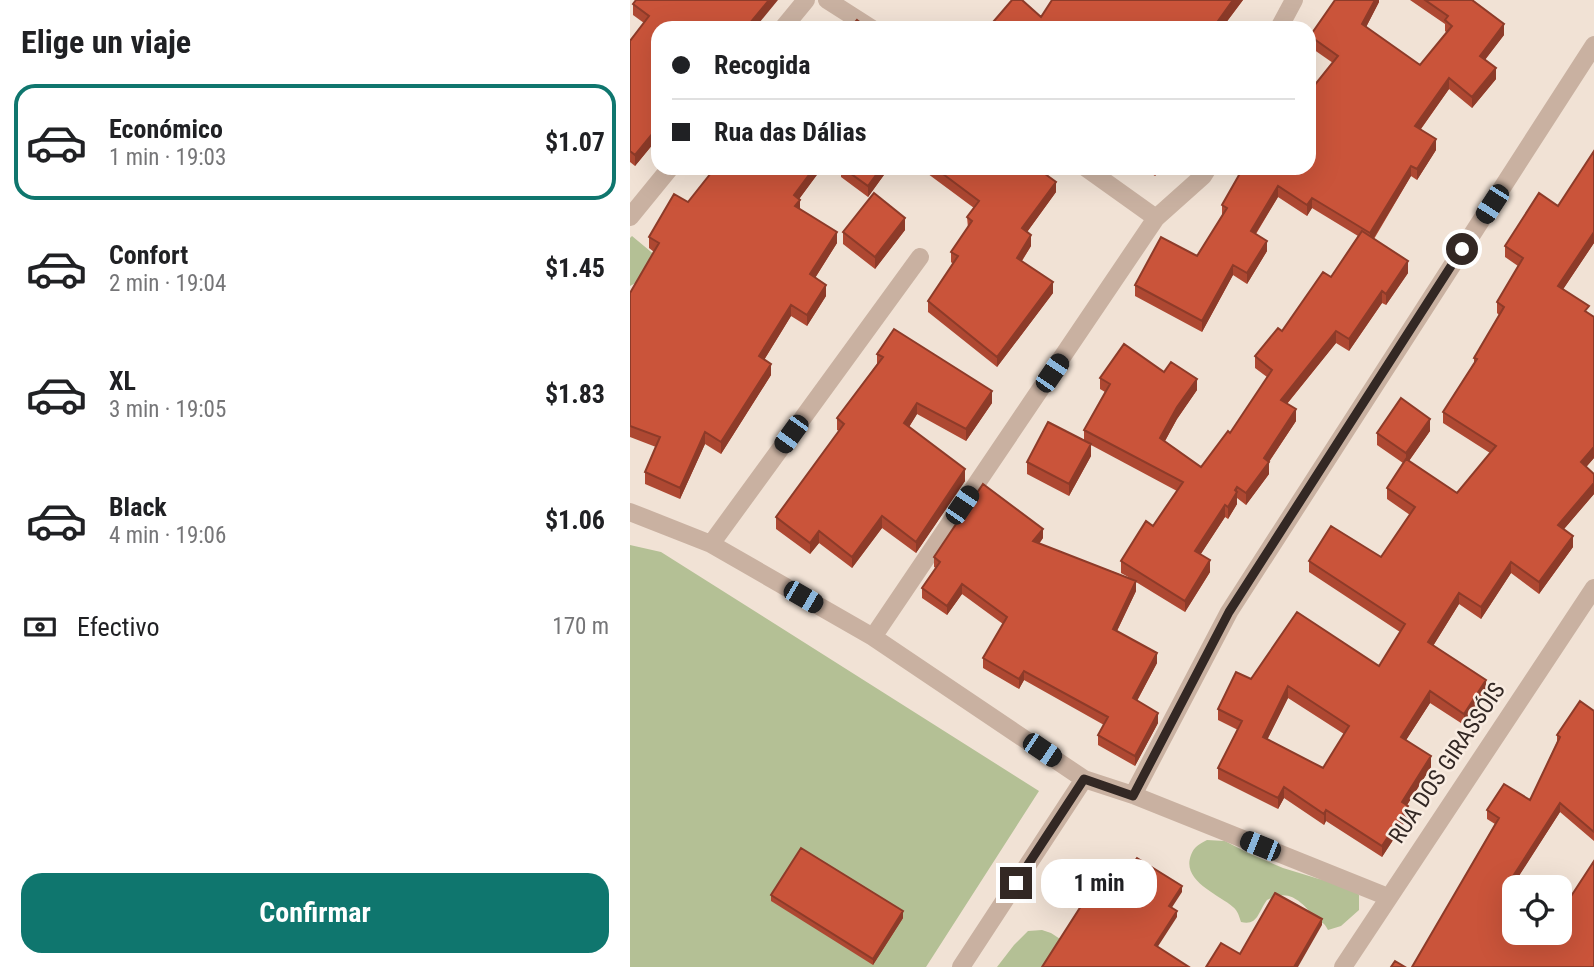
<!DOCTYPE html>
<html lang="es">
<head>
<meta charset="utf-8">
<style>
	:root { --surface:#fff; --page:#f2f2f2; --text:#202124; --muted:#757577; --line:#e0e0e0; --accent:#0f766e }
	body { margin:0; font-family:"Roboto Condensed",sans-serif; background:var(--page); color:var(--text); height:100vh; display:flex; flex-direction:column; font-size:26px; white-space:nowrap }
	* { box-sizing:border-box; margin:0 }
	p { font-size:23px; color:var(--muted) }
	.icon { flex:none; width:38px; height:38px; fill:none; stroke:currentColor; stroke-width:2; stroke-linecap:round; stroke-linejoin:round }
	.map { position:relative; flex:1; overflow:hidden }
	.drawer { display:flex; flex-direction:column; background:var(--surface); width:630px }
	.drawer>* { flex:none }
	.banner { position:absolute; left:21px; top:21px; width:665px; height:154px; border-radius:21px; box-shadow:0 7px 28px #0002; display:grid; align-content:center; height:154px; padding:0 21px; background:var(--surface) }
	.controls { position:absolute; left:872px; top:875px; display:grid; gap:14px }
	.controls a { display:grid; place-items:center; width:70px; height:70px; border-radius:14px; background:var(--surface); box-shadow:0 7px 28px #0002; font-size:35px }
	.end { position:absolute; width:32px; height:32px; margin:-16px; border:9px solid #332824; background:#fff; box-shadow:0 0 0 4px #fff }
	.from { border-radius:50% }
	.bubble { position:absolute; height:49px; border-radius:21px; background:var(--surface); box-shadow:0 7px 28px #0002; font-size:23px; font-weight:700; line-height:49px; text-align:center }
	.car { position:absolute; width:21px; height:42px; margin:-21px -10px; border-radius:9px; box-shadow:0 0 5px 2px #0007; background:linear-gradient(#222 24%,#8ab4d8 0 40%,#222 0 76%,#8ab4d8 0 86%,#222 0) }
	.banner b { display:flex; align-items:center; gap:24px; height:66px; font-size:26px }
	.banner b+b { border-top:2px solid var(--line) }
	.banner i { width:18px; height:18px; background:var(--text) }
	ul { padding:0; list-style:none }
	li { display:flex; align-items:center; gap:21px; height:116px; margin:0 14px 10px; padding:0 7px; border:4px solid transparent; border-radius:21px }
	li div { flex:1 }
	li b { display:block; font-size:26px }
	li em { font-style:normal; font-weight:700 }
	li.active { border-color:var(--accent) }
	li>.icon { width:63px; height:63px; stroke-width:1.5 }
	h2 { padding:0 21px; font-size:32px; line-height:84px }
	.pay { display:flex; align-items:center; gap:18px; height:77px; padding:0 21px; font-size:26px }
	.pay p { margin-inline-start:auto }
	.primary-button { display:flex; gap:14px; margin-top:auto; padding:14px 21px }
	.primary-button a { flex:1; height:80px; border-radius:21px; background:var(--accent); color:#fff; font-size:28px; font-weight:700; line-height:80px; text-align:center }
	main { display:flex; flex:1; min-height:0 }
	.map>svg:first-child { display:block }
	.green { fill:#b4c095 }
	.lines { fill:none; stroke-linecap:round; stroke-linejoin:round }
	.minor { stroke:#c9b1a1; stroke-width:18 }
	.wall { fill:#ae4832; fill-rule:evenodd }
	.shaded-wall { fill:#8d3b29 }
	.building { fill:#ca543a; stroke:#8d3b29; stroke-width:2; fill-rule:evenodd }
	.route { stroke:#332824; stroke-width:9 }
	.labels { text-anchor:middle; dominant-baseline:central; stroke-width:5; stroke-linejoin:round; paint-order:stroke }
	.street-label { font-size:23px; fill:#332824; stroke:#f9ece1 }
</style>
</head>
<body>
<main>
<section class="drawer">
<h2>Elige un viaje</h2>
<ul>
<li class="active"><svg class="icon" aria-label="car" viewBox="0 0 24 24"><path d="M5 17H2v-5l4-1 3-4h7l3 4 3 1v5h-3M9 17h6M6 11h13"/><circle cx="7" cy="17" r="2"/><circle cx="17" cy="17" r="2"/></svg><div><b>Económico</b><p>1 min · 19:03</p></div><em>$1.07</em></li>
<li><svg class="icon" aria-label="car" viewBox="0 0 24 24"><path d="M5 17H2v-5l4-1 3-4h7l3 4 3 1v5h-3M9 17h6M6 11h13"/><circle cx="7" cy="17" r="2"/><circle cx="17" cy="17" r="2"/></svg><div><b>Confort</b><p>2 min · 19:04</p></div><em>$1.45</em></li>
<li><svg class="icon" aria-label="car" viewBox="0 0 24 24"><path d="M5 17H2v-5l4-1 3-4h7l3 4 3 1v5h-3M9 17h6M6 11h13"/><circle cx="7" cy="17" r="2"/><circle cx="17" cy="17" r="2"/></svg><div><b>XL</b><p>3 min · 19:05</p></div><em>$1.83</em></li>
<li><svg class="icon" aria-label="car" viewBox="0 0 24 24"><path d="M5 17H2v-5l4-1 3-4h7l3 4 3 1v5h-3M9 17h6M6 11h13"/><circle cx="7" cy="17" r="2"/><circle cx="17" cy="17" r="2"/></svg><div><b>Black</b><p>4 min · 19:06</p></div><em>$1.06</em></li>
</ul>
<div class="pay"><svg class="icon" aria-label="cash" viewBox="0 0 24 24"><path d="M3 7h18v10H3z"/><circle cx="12" cy="12" r="2"/></svg>Efectivo<p>170 m</p></div>
<div class="primary-button"><a>Confirmar</a></div>
</section>
<div class="map">
<svg width="964" height="967" viewBox="0 0 964 967">
	<rect width="100%" height="100%" fill="#f1e2d5"/>
	<path class="green" d="M2,236l36,30 -38,20v-48z
		M0,545l31,7 378,239 -113,176h-296z
		M577,840l18,1 23,12 35,15 36,11 17,2 17,8 6,6v15l-18,16 -13,4c-4,-8 -6,-7 -12,-12 -14,-14 -25,-31 -49,-18 -9,12 -9,26 -26,22 -2,-6 -3,-11 -8,-15 -15,-13 -52,-26 -42,-52 3,-8 8,-11 16,-15z
		M412,930l9,3 44,29 -6,5h-92l17,-22 14,-14z"/>
	<g class="lines">
		<path class="minor" d="M197,0l44,28
			M153,28l23,-28
			M649,28l15,-28
			M456,168l70,50
			M0,217l40,-49
			M0,512l81,32 162,93 211,142 49,16 255,102
			M81,544l209,-287
			M243,637l283,-419 47,-42 5,-8
			M503,795l96,-183 365,-567
			M331,967l123,-188
			M713,967l251,-379"/>
	</g>
	<path class="wall" d="M6,0l22,28v110l-23,28 -5,-4v-121l14,-18 -11,-8v-11z
		M422,0h191l-21,28h-228v-7l47,-4z
		M749,0v2l-13,25 54,38 27,-32 -2,-2v-7l-35,-24h62l32,35 -19,25 11,19 -24,29 -23,-19 -28,40 15,21 -19,30 -6,-4 -37,63 34,34 -22,32 -4,-2 -33,48 -13,-8 -49,61 9,17 -27,41v12l-23,31 -9,-7v6l-9,15 -3,-2 -25,38 10,17 -25,40 -49,-30v9l-19,40 40,32 -20,38 21,22 -23,43 -37,-21v-10l6,-10 -80,-45 -5,9 -36,-21v-10l20,-34 -41,-30 -15,21 -25,-17v-10l14,-20 -2,-1v-10l109,-19 -4,6 91,34 -9,-5v-12l32,-35 24,-35 -86,-46v11l-22,40 -42,-22v-12l57,-21v-11l21,-38 -5,-3v-11l64,-6 33,18 -20,29 -12,22 36,26 29,-34 37,-56 -12,-9v-12l27,-25 49,-54 27,-41 -46,-28 -5,8 -29,-19 -22,37 11,17 -20,33 -14,-9 -31,57 -67,-36v-11l62,-29 25,-40v-11l87,-37 24,-105 -23,-16v-11z
		M964,151v92l-31,46 26,25 5,3v141l-8,9 8,7v20l-30,35 9,18 -34,47 -28,-21 -30,46 -22,-15 -26,42 53,45 -22,34 -34,-22 -24,37 25,27 -24,38 1,12 -26,40 -56,-36 -2,4 -40,-27 -6,11 -60,-30v-11l20,-38 -20,-10v-11l33,-30 128,-13 21,-34 -91,-60v-11l72,-4 29,-42 -23,-16v-11l16,-25 -26,-18v-12l53,-2 -21,30 48,32 33,-40 -47,-30v-11l31,-49v-5l25,-43 -2,-2v-11l21,-36 -13,-9v-11l53,-40zM658,698l56,36 -21,34 -56,-28z
		M85,168h107l-23,31 1,10 37,34 -22,35 11,18 -19,30 -16,-10 -27,44 7,15 -50,79 -16,-10 -25,55 -35,-15v-12l11,-25 -26,-10v-144l24,-41 -5,-4v-11l39,-35z
		M211,168h48l-21,29 -27,-20z
		M290,168h117l19,24 -29,40 4,14 -9,15 31,32 -56,74 -69,-55v-11l25,-37 -2,-2v-10l17,-24 -1,-11 7,-9z
		M513,168h18l-6,8z
		M275,230l-30,39 -32,-25v-12z
		M247,354l115,49 -26,38 -49,-27 -8,13 56,54 -49,72 -34,-25 -30,40 -33,-25 -9,11 -34,-25v-12l63,-86 -2,-1v-12l40,-54z
		M964,711v130l-34,-29 -46,71 80,84h-182l83,-143 -8,-5v-9l43,-10 27,-58v-7z
		M141,895l132,23 -30,47 -102,-64z"/>
	<path class="shaded-wall" d="M139,0h9l-23,28h-9z
		M603,0h10l-21,28h-9z
		M745,0h4v2l-17,33v-11z
		M874,24v11l-24,31v-10z
		M866,68v11l-24,29v-11z
		M819,78v11l-34,48v-11z
		M28,127v11l-23,28v-11z
		M806,139v11l-19,30v-11z
		M781,166v10l-41,68v-11z
		M184,168h8l-28,38v-11z
		M251,168h8l-21,29v-11z
		M525,168h6l-6,8z
		M426,182v10l-34,47v-11z
		M648,186v11l-27,44v-10z
		M682,198v10l-5,8v-11z
		M170,200v11l-5,-5z
		M275,218v12l-30,39v-12z
		M207,232v11l-27,43v-12z
		M964,232v11l-36,54v-11z
		M401,235v11l-14,22v-10z
		M637,241v10l-20,33v-11z
		M778,261v12l-22,32v-11z
		M603,265v10l-31,57v-11z
		M423,282v11l-56,74v-10z
		M196,285v11l-19,30v-11z
		M752,291v12l-33,48v-12z
		M161,305v11l-32,52v-12z
		M706,331v12l-55,68v-11z
		M141,364v11l-50,79v-12z
		M567,379v11l-20,29 -17,31v-12l17,-31z
		M362,391v12l-26,38v-12z
		M287,403v11l-13,21v-12z
		M666,409v12l-32,48 5,-7v12l-23,31v-12l18,-35z
		M800,419v12l-24,34v-12z
		M75,432v12l-25,55v-11z
		M461,444v12l-22,40v-12z
		M964,447v11l-13,15v-11z
		M335,469v12l-49,72v-11z
		M964,483v11l-36,42v-11z
		M607,487v17l-9,15v-12z
		M595,505v12l-30,46v-12z
		M252,516v12l-30,40v-11z
		M413,529v9l-10,13v-10z
		M189,531v12l-9,11v-11z
		M943,536v11l-34,47v-12z
		M580,560v12l-25,40v-11z
		M881,562v11l-30,46v-12z
		M506,581v10l-23,48v-10z
		M332,584v10l-15,21v-9z
		M829,593v11l-31,50v-12z
		M527,653v10l-24,45v-10z
		M394,671v9l-5,9v-10z
		M856,680v11l-22,34v-11z
		M658,686v12l-25,50v-11z
		M800,691v12l-29,45v-11z
		M528,713v10l-23,43v-10z
		M801,756v11l-29,46v-11z
		M654,787v11l-6,11v-11z
		M930,803v9l-50,78v-9z
		M778,806v11l-26,40v-11z
		M696,810v11l-2,4v-11z
		M552,886v6l-13,20v-6z
		M273,911v7l-30,47v-6z
		M547,911v6l-22,34v-6z
		M692,919v6l-24,42h-4z"/>
	<path class="building" d="M6,0h133l-23,28h-88v99l-23,28 -5,-4v-110l19,-25 -16,-12z
		M382,0h10l19,17 11,-17h181l-20,28h-211l-8,-7z
		M705,0h40l-13,24 58,41 32,-39 -7,-6 3,-4 -23,-16h47l32,24 -24,32 16,12 -24,29 -23,-19 -34,48 21,13 -19,30 -6,-3 -41,67 -58,-35 -5,7 -29,-19 -27,45 16,10 -20,32 -14,-8 -31,56 -67,-36 26,-48 36,19 30,-48 -5,-3 21,-37h66v-76l29,-36 -28,-20z
		M227,20l10,8h-17z
		M964,151v81l-36,54 31,20 -4,5 9,6v130l-13,15 13,12v9l-36,42 15,11 -34,46 -28,-20 -30,45 -22,-14 -31,49 58,38 -22,34 -34,-23 -29,46 30,19 -29,46 6,4 -26,40 -56,-36 -2,4 -40,-27 -6,11 -60,-30 24,-47 -24,-12 18,-37 15,7 46,-67 82,54 26,-42 -96,-63 22,-35 50,31 34,-50 -28,-19 19,-29 51,34 39,-47 -53,-34 34,-53 -3,-1 30,-51 -7,-5 26,-44 -18,-12 34,-53 19,13zM658,686l61,40 -26,42 -60,-31z
		M85,168h99l-20,27 6,5 -5,6 42,26 -27,42 16,11 -19,30 -16,-10 -32,51 12,8 -50,78 -16,-10 -25,56 -35,-16 15,-35 -30,-11v-133l29,-50 -10,-6 25,-43 14,8z
		M213,168h38l-13,18z
		M305,168h102l19,14 -34,46 9,7 -14,23 36,24 -56,75 -69,-56 30,-45 -7,-4 21,-31 -5,-4 12,-16z
		M244,193l31,25 -30,39 -32,-25z
		M732,231l46,30 -22,33 -4,-3 -33,48 -13,-8 -55,69 15,9 -32,49 5,4 -23,31 -9,-6 -2,3 2,2 -9,15 -3,-2 -30,46 15,9 -25,41 -64,-40 25,-40 7,5 30,-44 -99,-52 26,-46 -10,-6 24,-34 40,28 7,-10 26,17 -20,28 -17,31 41,29 27,-36 2,2 42,-63 -17,-14 23,-28 4,3 41,-59 8,5z
		M264,329l98,62 -26,38 -49,-26 -13,20 61,46 -49,73 -34,-26 -30,41 -33,-26 -9,12 -34,-26 68,-93 -7,-6 46,-61 -6,-3z
		M771,398l29,21 -24,34 -29,-20z
		M418,422l43,22 -22,40 -42,-22z
		M353,484l60,45 -10,12 103,40 -23,48 44,24 -24,45 25,15 -23,43 -37,-21 10,-18 -84,-46 -5,8 -36,-21 24,-41 -45,-33 -15,22 -25,-18 18,-26 -6,-5z
		M950,701l14,10v121l-34,-29 -50,78 11,6h-7v46h45v-24l3,-4 2,2 30,-46v106h-182l87,-149 -12,-8 17,-26 26,16 30,-63 -3,-2z
		M171,848l102,63 -30,48 -102,-64z
		M507,858l45,28 -13,20 8,5 -22,34 34,22h-147l66,-103 17,11z
		M645,893l47,26 -28,48h-88l15,-24 19,11z
		M765,961l10,6h-14z"/>
	<g class="lines">
		<path class="route" d="M386,883l68,-104 49,17 96,-184 233,-363"/>
	</g>
	<g class="labels">
		<g class="street-label">
			<text transform="translate(817 763) rotate(-56)">RUA DOS GIRASSÓIS</text>
		</g>
	</g>
</svg>
<div class="controls">
<a><svg class="icon" aria-label="locate" viewBox="0 0 24 24"><circle cx="12" cy="12" r="6"/><path d="M12 2v4M12 18v4M2 12h4M18 12h4"/></svg></a>
</div>
<i class="end from" style="left:832px;top:249px"></i>
<i class="end" style="left:386px;top:883px"></i>
<div class="bubble" style="left:411px;top:859px;width:116px">1 min</div>
<i class="car" style="left:862px;top:204px;rotate:213deg"></i>
<i class="car" style="left:422px;top:373px;rotate:34deg"></i>
<i class="car" style="left:161px;top:434px;rotate:216deg"></i>
<i class="car" style="left:332px;top:505px;rotate:34deg"></i>
<i class="car" style="left:173px;top:597px;rotate:120deg"></i>
<i class="car" style="left:412px;top:750px;rotate:124deg"></i>
<i class="car" style="left:630px;top:846px;rotate:292deg"></i>
<div class="banner">
<b><i class="from"></i>Recogida</b>
<b><i></i>Rua das Dálias</b>
</div>
</div>
</main>
</body>
</html>
